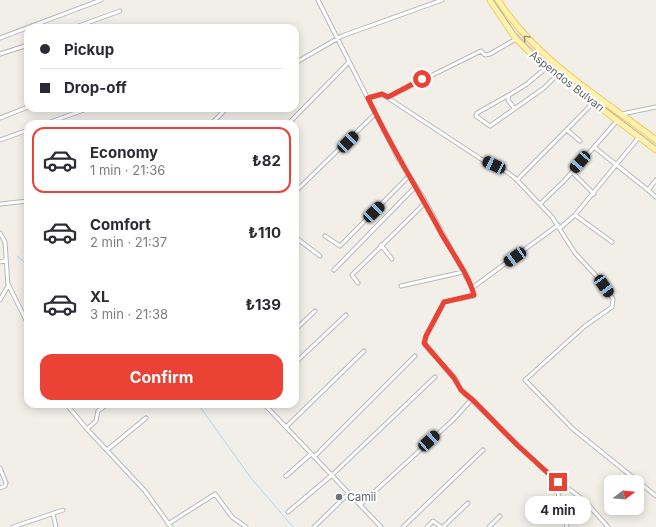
<!DOCTYPE html>
<html lang="en">
<head>
<meta charset="utf-8">
<style>
	:root { --surface:#fff; --page:#f2f2f3; --text:#2b2b33; --muted:#7c7c81; --line:#e1e1e2; --accent:#ea4335 }
	body { margin:0; font-family:Inter,sans-serif; background:var(--page); color:var(--text); height:100vh; display:flex; flex-direction:column; font-size:15px; white-space:nowrap }
	* { box-sizing:border-box; margin:0 }
	p { font-size:13px; color:var(--muted) }
	.icon { flex:none; width:22px; height:22px; fill:none; stroke:currentColor; stroke-width:2; stroke-linecap:round; stroke-linejoin:round }
	.map { position:relative; flex:1; overflow:hidden }
	.side { position:absolute; left:24px; top:120px; width:275px; height:288px; display:flex; flex-direction:column; background:var(--surface); border-radius:12px; box-shadow:0 2px 10px #0003 }
	.side>* { flex:none }
	.hud { position:absolute; left:24px; top:24px; width:275px; height:88px; border-radius:12px; box-shadow:0 2px 10px #0003; display:grid; align-content:center; height:88px; padding:0 16px; background:var(--surface) }
	.needle { width:26px; rotate:74deg }
	.tools { position:absolute; left:604px; top:475px; display:grid; gap:8px }
	.tools a { display:grid; place-items:center; width:40px; height:40px; border-radius:8px; background:var(--surface); box-shadow:0 2px 10px #0003; font-size:20px }
	.end { position:absolute; width:18px; height:18px; margin:-9px; border:5px solid #ea4335; background:#fff; box-shadow:0 0 0 2px #fff }
	.from { border-radius:50% }
	.bubble { position:absolute; height:28px; border-radius:12px; background:var(--surface); box-shadow:0 2px 10px #0003; font-size:13px; font-weight:700; line-height:28px; text-align:center }
	.car { position:absolute; width:12px; height:24px; margin:-12px -6px; border-radius:5px; box-shadow:0 0 3px 1px #0007; background:linear-gradient(#222 24%,#8ab4d8 0 40%,#222 0 76%,#8ab4d8 0 86%,#222 0) }
	.hud b { display:flex; align-items:center; gap:14px; height:38px; font-size:15px }
	.hud b+b { border-top:1px solid var(--line) }
	.hud i { width:10px; height:10px; background:var(--text) }
	ul { padding:7px 0 0; list-style:none }
	li { display:flex; align-items:center; gap:12px; height:66px; margin:0 8px 6px; padding:0 8px; border:2px solid transparent; border-radius:12px }
	li div { flex:1 }
	li b { display:block; font-size:15px }
	li em { font-style:normal; font-weight:700 }
	li.selected { border-color:var(--accent) }
	li>.icon { width:36px; height:36px; stroke-width:1.5 }
	.action { display:flex; gap:8px; margin-top:auto; padding:8px 16px }
	.action a { flex:1; height:46px; border-radius:12px; background:var(--accent); color:#fff; font-size:16px; font-weight:700; line-height:46px; text-align:center }
	.map>svg:first-child { display:block }
	.lines { fill:none; stroke-linecap:round; stroke-linejoin:round }
	.stream { stroke:#aadaff; stroke-width:1 }
	.street-casing { stroke:#b5b8bc; stroke-width:5 }
	.primary-casing { stroke:#f2c960; stroke-width:7 }
	.street { stroke:#fff; stroke-width:3 }
	.primary { stroke:#fff2af; stroke-width:5 }
	.tram { stroke:#b6b7b8; stroke-width:1 }
	.oneway { stroke:#979581 }
	.route { stroke:#ea4335; stroke-width:5 }
	.worship-dot { fill:#6b7280; stroke:#fff; stroke-width:1.5 }
	.labels { text-anchor:middle; dominant-baseline:central; stroke-width:4; stroke-linejoin:round; paint-order:stroke }
	.street-label { font-size:11px; fill:#5f6368; stroke:#fff }
	.worship-label { font-size:11px; fill:#5b616d; stroke:#fff; text-anchor:start }
</style>
</head>
<body>
<div class="map">
<svg width="656" height="527" viewBox="0 0 656 527">
	<rect width="100%" height="100%" fill="#f1efe8"/>
	<g class="lines">
		<path class="stream" d="M17,256l11,9
			M198,404l53,74 42,49"/>
		<defs>
			<path id="street" d="M318,0l81,160 24,37 49,91 86,-63
				M73,28l47,-17
				M0,38l101,-38
				M0,54l28,-9
				M295,63l47,-27 100,-36
				M509,95l-32,18 -1,3 14,10 54,-38 13,-13
				M388,97l93,-46 4,4 5,-1 26,-15
				M368,98l14,-4 99,65 26,13 9,7 36,38 23,36 25,27 13,19 -1,8 -27,19 -60,54 48,49 83,67
				M514,108l-6,-8 1,-5 18,-11 20,-17
				M622,114l34,-7
				M0,118l28,-11
				M45,124l44,-16
				M211,124l16,-16
				M288,124l61,-62
				M567,130l13,11
				M0,140l28,-10
				M594,147l54,43 8,-10
				M572,172l22,22
				M517,180l76,-77
				M648,190l8,7
				M295,192l80,-78
				M0,204l28,-3
				M540,204l24,-23 53,-60
				M575,215l37,27
				M560,228l15,-13 64,-78
				M0,233l5,9 3,44 -8,14
				M325,236l15,10 69,-70
				M295,237l25,19
				M381,245l11,14
				M0,262l6,-2
				M334,270l82,-84
				M358,283l-6,-8 73,-72
				M8,284l20,40
				M401,286l62,-14
				M472,288l2,8 -30,6 -18,34 -1,9 30,33 6,12 84,81 40,30 23,26
				M295,330l20,-19
				M295,363l51,-48
				M66,404l21,25
				M108,404l-10,7 -2,10 -9,8 58,62 26,36
				M264,404l117,123
				M286,427l78,-76
				M107,450l39,-32
				M314,457l101,-101
				M0,468l6,15 -1,3 -5,2
				M286,476l25,-22
				M554,478l13,49
				M360,505l93,-85 19,-21
				M288,512l44,-37 103,-98
				M53,514l3,13
				M168,524l47,-30 17,23 14,10
				M13,527l50,-17
				M314,527l35,-34
				M403,527l80,-77
				M427,527l6,-6 8,6
				M443,527l25,-24
				M489,527l11,-11"/>
			<path id="primary" d="M490,0l26,39 23,22 117,89
				M498,0c38,60 102,97 158,140"/>
		</defs>
		<use href="#street" class="street-casing"/>
		<use href="#primary" class="primary-casing"/>
		<use href="#street" class="street"/>
		<use href="#primary" class="primary"/>
		<path class="tram" d="M493,0l22,32 25,26 116,88"/>
	</g>
	<defs><path id="oneway-chevron" d="M-2-3.5L2.5 0L-2 3.5" fill="none" stroke-width="1.6" stroke-linecap="round" stroke-linejoin="round"/></defs>
	<use class="oneway" href="#oneway-chevron" transform="translate(526 38) rotate(-133)"/>
	<g class="lines">
		<path class="route" d="M422,79l-34,18 -6,-3 -14,4c22,47 49,90 73,135 11,20 27,40 33,62l-30,7 -18,34 -2,7 30,35 7,12 14,12 42,43 41,37"/>
	</g>
	<circle class="worship-dot" cx="339" cy="497" r="4"/>
	<g class="labels">
		<g class="street-label">
			<text transform="translate(567 81) rotate(38)">Aspendos Bulvarı</text>
		</g>
		<g class="worship-label">
			<text x="347" y="497">Camii</text>
		</g>
	</g>
</svg>
<div class="tools">
<a><svg class="needle" viewBox="-14 -14 28 28"><path d="M0-13l5 13h-10z" fill="#e53935"/><path d="M0 13l5-13h-10z" fill="#7c7c81"/></svg></a>
</div>
<i class="end from" style="left:422px;top:79px"></i>
<i class="end" style="left:558px;top:482px"></i>
<div class="bubble" style="left:525px;top:496px;width:66px">4 min</div>
<i class="car" style="left:348px;top:142px;rotate:45deg"></i>
<i class="car" style="left:580px;top:162px;rotate:221deg"></i>
<i class="car" style="left:494px;top:165px;rotate:295deg"></i>
<i class="car" style="left:374px;top:212px;rotate:46deg"></i>
<i class="car" style="left:515px;top:257px;rotate:235deg"></i>
<i class="car" style="left:604px;top:286px;rotate:145deg"></i>
<i class="car" style="left:429px;top:441px;rotate:48deg"></i>
<div class="hud">
<b><i class="from"></i>Pickup</b>
<b><i></i>Drop-off</b>
</div>
<section class="side">
<ul>
<li class="selected"><svg class="icon" aria-label="car" viewBox="0 0 24 24"><path d="M5 17H2v-5l4-1 3-4h7l3 4 3 1v5h-3M9 17h6M6 11h13"/><circle cx="7" cy="17" r="2"/><circle cx="17" cy="17" r="2"/></svg><div><b>Economy</b><p>1 min · 21:36</p></div><em>₺82</em></li>
<li><svg class="icon" aria-label="car" viewBox="0 0 24 24"><path d="M5 17H2v-5l4-1 3-4h7l3 4 3 1v5h-3M9 17h6M6 11h13"/><circle cx="7" cy="17" r="2"/><circle cx="17" cy="17" r="2"/></svg><div><b>Comfort</b><p>2 min · 21:37</p></div><em>₺110</em></li>
<li><svg class="icon" aria-label="car" viewBox="0 0 24 24"><path d="M5 17H2v-5l4-1 3-4h7l3 4 3 1v5h-3M9 17h6M6 11h13"/><circle cx="7" cy="17" r="2"/><circle cx="17" cy="17" r="2"/></svg><div><b>XL</b><p>3 min · 21:38</p></div><em>₺139</em></li>
</ul>
<div class="action"><a>Confirm</a></div>
</section>
</div>
</body>
</html>
